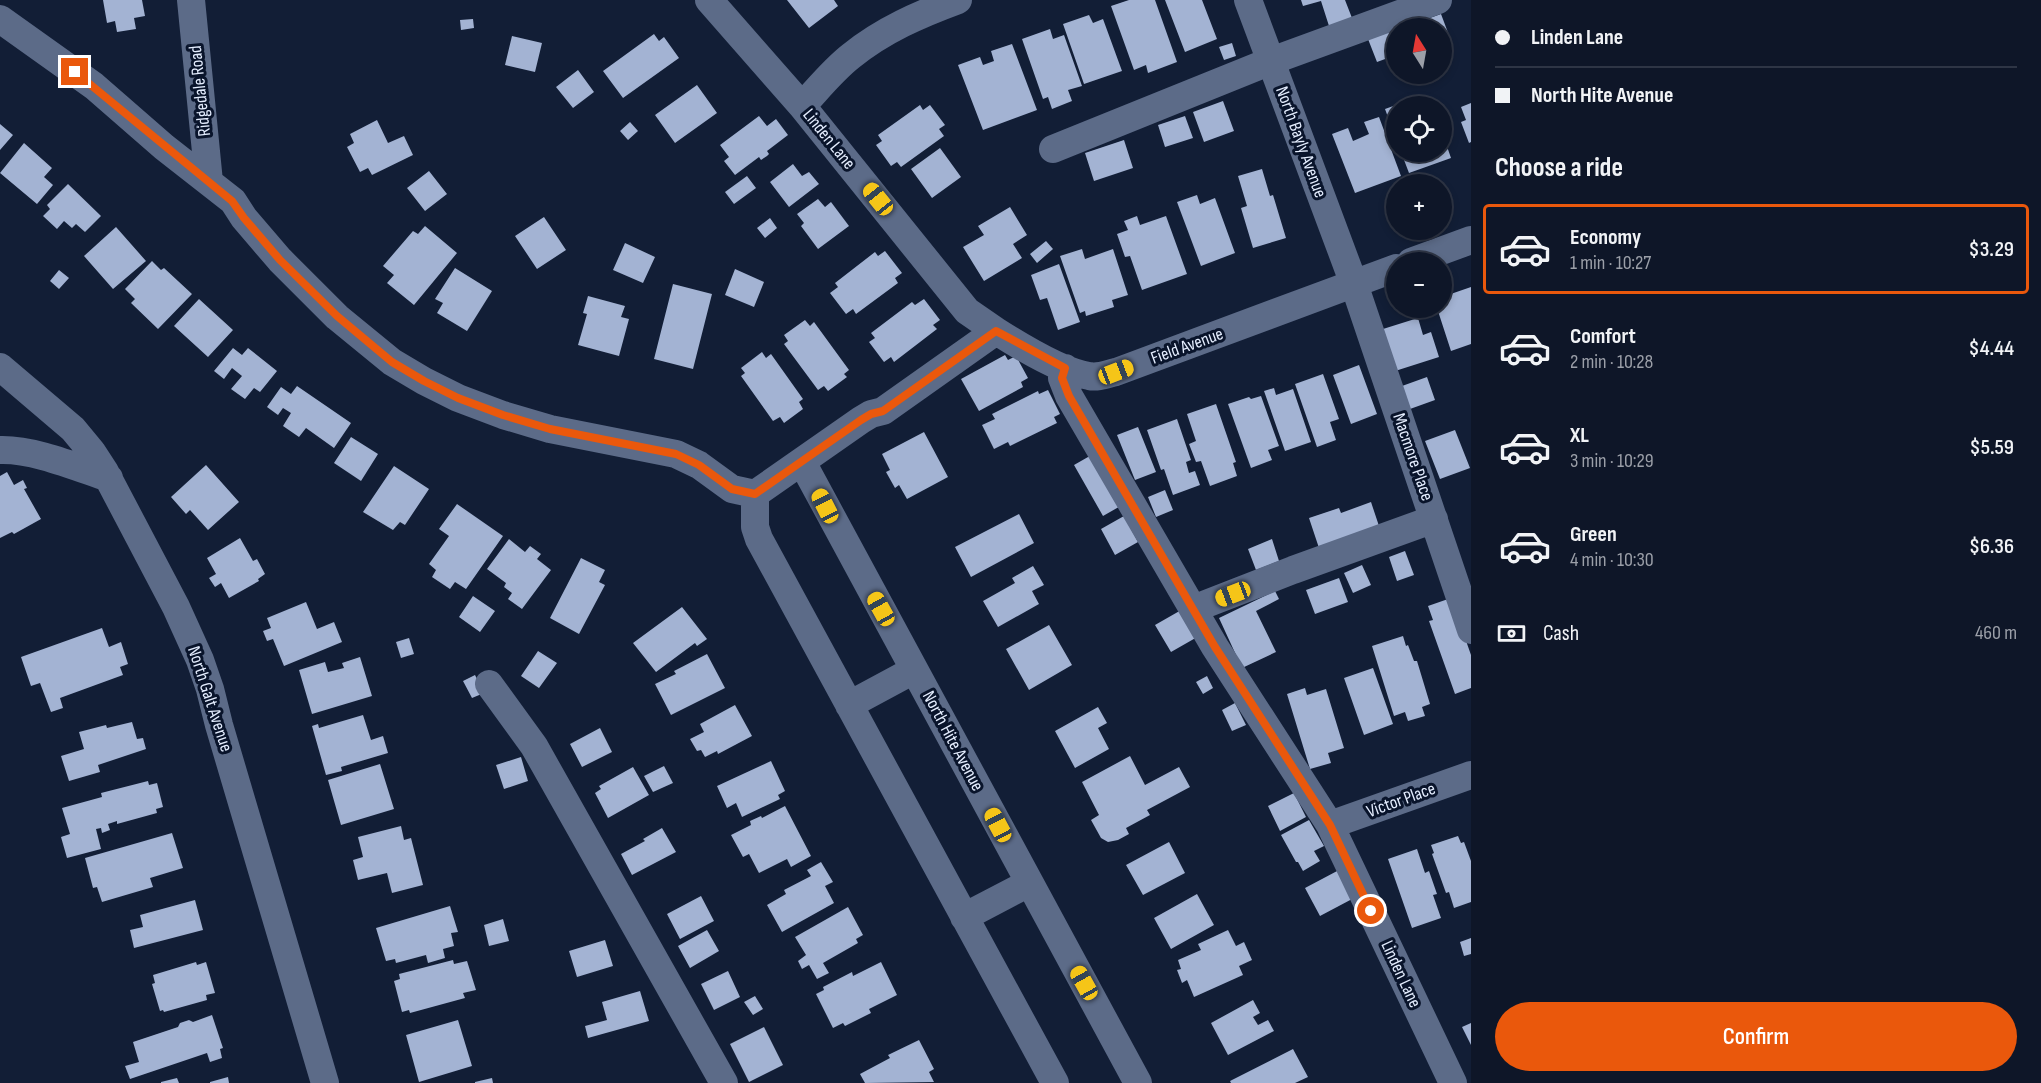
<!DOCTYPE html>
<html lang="en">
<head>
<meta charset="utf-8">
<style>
	:root { --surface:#0e1628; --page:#171f30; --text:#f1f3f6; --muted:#9b9fa8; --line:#2e3545; --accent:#ea580c }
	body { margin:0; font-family:"Sofia Sans Condensed",sans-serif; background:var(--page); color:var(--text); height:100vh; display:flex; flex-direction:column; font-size:22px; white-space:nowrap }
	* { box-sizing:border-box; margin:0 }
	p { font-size:20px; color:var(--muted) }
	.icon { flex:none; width:33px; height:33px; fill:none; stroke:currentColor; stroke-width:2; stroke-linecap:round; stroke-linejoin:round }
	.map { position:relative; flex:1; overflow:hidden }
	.drawer { display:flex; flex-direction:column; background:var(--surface); width:570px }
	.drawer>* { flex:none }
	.top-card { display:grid; align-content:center; height:132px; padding:0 24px; background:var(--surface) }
	.needle { width:39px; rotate:349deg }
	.buttons { position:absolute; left:1386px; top:18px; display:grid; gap:12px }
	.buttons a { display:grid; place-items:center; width:66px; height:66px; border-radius:50%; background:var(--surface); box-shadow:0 3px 9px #0003,0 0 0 2px var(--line); font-size:30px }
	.end { position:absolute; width:27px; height:27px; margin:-14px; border:8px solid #ea580c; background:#fff; box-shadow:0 0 0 3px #fff }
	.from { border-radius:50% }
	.car { position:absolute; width:18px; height:36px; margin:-18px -9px; border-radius:8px; box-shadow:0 0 4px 2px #0007; background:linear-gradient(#f5c518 24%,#345 0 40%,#f5c518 0 76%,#345 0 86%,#f5c518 0) }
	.top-card b { display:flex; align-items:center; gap:21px; height:57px; font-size:22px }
	.top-card b+b { border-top:2px solid var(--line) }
	.top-card i { width:15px; height:15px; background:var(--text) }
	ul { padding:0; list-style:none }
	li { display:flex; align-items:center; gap:18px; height:90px; margin:0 12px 9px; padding:0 12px; border:3px solid transparent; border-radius:6px }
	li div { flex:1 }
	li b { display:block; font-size:22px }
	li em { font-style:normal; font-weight:600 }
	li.current { border-color:var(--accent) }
	li>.icon { width:54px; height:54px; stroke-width:1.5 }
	h2 { padding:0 24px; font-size:27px; line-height:72px }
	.pay { display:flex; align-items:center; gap:15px; height:66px; padding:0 24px; font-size:22px }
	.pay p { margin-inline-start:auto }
	.action { display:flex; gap:12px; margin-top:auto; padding:12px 24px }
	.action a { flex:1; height:69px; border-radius:36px; background:var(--accent); color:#fff; font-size:24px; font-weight:600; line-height:69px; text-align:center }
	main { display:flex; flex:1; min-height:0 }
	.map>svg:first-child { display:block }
	.building { fill:#a3b3d3 }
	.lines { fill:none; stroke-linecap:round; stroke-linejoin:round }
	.minor { stroke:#5c6b88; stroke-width:28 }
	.route { stroke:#ea580c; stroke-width:8 }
	.labels { text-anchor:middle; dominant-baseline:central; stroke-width:6; stroke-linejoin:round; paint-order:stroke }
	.street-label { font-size:18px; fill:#e5eeff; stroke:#09142b }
</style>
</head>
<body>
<main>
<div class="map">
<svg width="1471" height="1083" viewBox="0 0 1471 1083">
	<rect width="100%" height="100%" fill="#121e36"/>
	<path class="building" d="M103,0h39l3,16 -11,2 2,11 -19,3 -2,-11 -8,2z
		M787,0h47l4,6 -29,22z
		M1129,0h26l22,62 -29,11 -2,-8 -12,5 -23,-64z
		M1165,0h37l15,39 -32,13z
		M1301,0h44l7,18 -23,8 -8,-25 -18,5z
		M1441,14l9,24 -8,3v-13h-24l-2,-5z
		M1089,15l4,8 10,-4 19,52 -38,13 -21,-60z
		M473,19l1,9 -13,2 -1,-10z
		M1050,29l3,10 11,-4 18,51 -14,4 4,11 -20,8 -4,-12 -5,2 -21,-60z
		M1396,29v26l-19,7 -9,-23z
		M654,34l5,7 5,-4 15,21 -56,40 -20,-27z
		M512,36l30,7 -7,29 -30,-7z
		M1232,43l4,13 -12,4 -5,-13z
		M1012,44l25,66 -54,20 -25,-65 22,-8 3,8 11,-4 -3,-10z
		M578,70l16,22 -21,16 -17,-21z
		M697,85l20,28 -42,30 -20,-28z
		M1424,95l4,11h-32v33l-11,-30z
		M1223,101l11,30 -30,11 -11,-30z
		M1471,103v39l-2,1 -8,-21 5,-2 -5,-13z
		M920,105l3,5 7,-5 15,20 -6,4 5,7 -43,31 -4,-5 -6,4 -15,-21 6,-4 -4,-6z
		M759,116l8,10 9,-7 12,16 -21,16 2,3 -2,2 -6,4 -2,-3 -24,18 -11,-14 5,-4 -9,-12z
		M1185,116l8,22 -28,9 -7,-22z
		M1379,117l22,59 -46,17 -23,-59 16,-6 5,13 7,-3 9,-4 -5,-12z
		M377,120l11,23 16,-7 9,19 -41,20 -4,-7 -8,4 -13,-25 7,-4 -4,-9z
		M630,122l8,9 -10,9 -8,-9z
		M0,124l13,11 -13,15z
		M1442,132l9,26 -42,15 -8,-21h41z
		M1124,140l9,28 -39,13 -9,-28z
		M24,143l28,25 -8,9 9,8 -16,19 -37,-31z
		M940,148l21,29 -29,21 -21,-29z
		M793,164l9,12 7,-4 10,12 -30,23 -19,-25z
		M1262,169l8,27 3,-1 13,43 -33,10 -12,-40 6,-2 -9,-30z
		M429,171l18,23 -22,17 -18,-23z
		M747,176l9,12 -22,16 -9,-12z
		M68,184l33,32 -16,16 -9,-8 -4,4 -8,-7 -7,8 -14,-13 7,-7 -3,-4z
		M1197,195l3,9 15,-6 20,55 -34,13 -24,-64z
		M818,199l7,8 6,-5 18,24 -31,23 -17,-23 3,-3 -7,-9z
		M1010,207l17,28 -14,9 9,14 -38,23 -21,-34 21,-12 -6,-9z
		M1137,216l3,9 26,-9 21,58 -45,16 -12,-34 -5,1 -8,-23 11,-4 -4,-9z
		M544,217l22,33 -29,19 -22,-33z
		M770,218l7,10 -12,10 -8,-10z
		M425,226l32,27 -43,52 -27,-22 7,-8 -11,-9 30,-35 5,3z
		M116,227l30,34 -33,28 -29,-33z
		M1046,241l7,8 -16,14 -7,-9z
		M625,243l30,14 -12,26 -30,-13z
		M1082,249l3,10 28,-10 15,46 -16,5 2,7 -28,9 -1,-5 -5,2 -20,-57z
		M885,251l17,22 -7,5 3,5 -42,31 -3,-5 -7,5 -16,-21 8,-6 -3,-4 40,-31 3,4z
		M152,261l9,9 3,-2 28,26 -34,35 -27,-26 4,-4 -10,-10z
		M1059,264l21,58 -22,8 -11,-32 -7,2 -9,-25z
		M455,268l37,23 -25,40 -30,-18 6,-10 -8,-4z
		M735,269l29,13 -10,25 -29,-12z
		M59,270l10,8 -10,11 -9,-8z
		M673,284l39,10 -19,75 -39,-10z
		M1471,287v57l-20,7 -14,-43h5v-11z
		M588,296l37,10 -4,11 8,2 -10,37 -41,-11 9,-31 -4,-1z
		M199,299l34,31 -25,27 -34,-31z
		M924,299l16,21 -7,5 4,4 -43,33 -3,-5 -7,5 -15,-20 6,-4 -4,-5 41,-31 3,3z
		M1418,318l5,17 8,-3 8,25 -47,15 -9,-43z
		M805,320l5,6 4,-4 35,48 -5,4 3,3 -19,14 -4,-5 -6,4 -34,-46 4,-3 -4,-6z
		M233,348l9,7 6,-7 29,23 -17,21 -6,-4 -9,11 -14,-10 11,-13 -10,-8 -8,11 -10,-8z
		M762,352l4,6 5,-4 32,45 -4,3 4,7 -19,14 -4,-6 -7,4 -32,-45 4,-3 -4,-5z
		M1005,355l3,5 8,-4 12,22 -7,4 2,5 -44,24 -18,-32z
		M1359,365l18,49 -26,10 -18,-49z
		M1323,374l16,45 -9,3 6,18 -19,7 -22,-63z
		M1427,377l8,23 -25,9 -8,-23z
		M297,386l54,37 -17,25 -28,-20 -7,9 -16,-11 8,-13 -8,-5 -5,7 -11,-8 14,-20 10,7z
		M1274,388l2,7 17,-6 18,53 -26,9 -21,-60z
		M1048,390l12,24 -6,3 3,6 -47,23 -2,-4 -14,7 -12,-24 13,-6 -3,-5 46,-23 1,3z
		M1261,396l18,50 -11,4 4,10 -21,8 -23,-64 21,-7 2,2z
		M1216,404l20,58 -3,1 4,13 -27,10 -9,-25 -5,1 -7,-18 7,-3 -9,-27z
		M1177,419l14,41 -5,2 3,11 6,-2 5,14 -27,10 -9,-26 -3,1 -14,-40z
		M1138,427l18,45 -21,8 -18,-45z
		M1455,430l15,38 -30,11 -15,-38z
		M924,432l24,45 -41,22 -8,-14 -4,3 -9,-16 4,-2 -8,-16z
		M351,437l27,17 -17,27 -27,-18z
		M1095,453l29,51 -21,12 -29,-51z
		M206,465l33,37 -31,28 -18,-20 -4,4 -15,-17z
		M394,466l35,23 -24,36 -5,-3 -7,8 -30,-18z
		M7,472l7,13 9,-5 4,8 -3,1 17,30 -27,15 -2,-2 -12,6v-62z
		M1165,490l8,20 -17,7 -8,-20z
		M1371,502l9,27 -61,19 -10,-30 30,-10 2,5z
		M457,504l46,32 -37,53 -11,-7 -5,7 -18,-12 4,-7 -7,-6 20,-28 -10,-7z
		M1019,514l15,29 -63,34 -16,-30z
		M1124,516l14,26 -23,13 -14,-26z
		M240,538l13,23 4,-2 8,15 -7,5 1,2 -30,17 -8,-15 -6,4 -6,-9 7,-4 -9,-16z
		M509,539l16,13 5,-6 11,8 -4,5 14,11 -29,39 -14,-10 4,-6 -8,-6 2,-4 -19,-14z
		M1272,539l7,22 -23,9 -8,-21z
		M1405,551l9,24 -17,6 -8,-24z
		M581,558l24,12 -6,12 6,3 -26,49 -29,-16z
		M1362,565l9,20 -18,8 -9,-20z
		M1033,566l11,19 -12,6 7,13 -41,23 -15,-26 32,-18 -3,-5z
		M1339,578l9,24 -33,12 -9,-24z
		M1275,591l4,8 -23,12 20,41 -34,16 -23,-50z
		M473,596l22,15 -15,21 -21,-15z
		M1451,598l20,57v33l-16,6 -26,-73 4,-1 -5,-14z
		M306,602l11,27 17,-7 8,20 -58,24 -11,-27 -6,2 -4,-10 8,-3 -4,-10z
		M682,607l25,32 -10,7 -2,-3 -39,29 -23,-29z
		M1183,609l16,27 -28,16 -16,-27z
		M1049,625l23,40 -43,25 -23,-41z
		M102,628l7,19 12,-5 7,22 -8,3 3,8 -63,23 3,10 -12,4 -11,-29 -9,3 -10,-29z
		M1403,636l3,10 2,-1 6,16h3l13,43 -8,3 3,9 -17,5 -3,-9 -11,4 -22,-70z
		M409,638l5,16 -13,4 -5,-16z
		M538,651l19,12 -18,25 -18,-12z
		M707,654l18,34 -54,27 -16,-31 21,-10 -2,-3z
		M360,657l12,39 -60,18 -13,-44 26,-8 3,10 16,-4 -2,-5z
		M1373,668l20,56 -29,11 -20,-57z
		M475,675l9,18 -12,5 -9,-17z
		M1207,676l6,12 -10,6 -7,-12z
		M1305,688l2,7 19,-6 18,59 -16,5 3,10 -21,6 -23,-75z
		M1235,703l11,22 -14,6 -10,-21z
		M735,705l17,31 -34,18 -1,-3 -12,6 -4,-7 -4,1 -7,-12 14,-7 -4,-8z
		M1098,707l9,16 -9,5 11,21 -34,19 -20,-37z
		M363,715l8,25 12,-4 5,17 -47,14 1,4 -16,4 -14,-49 6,-2 1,4z
		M132,722l5,17 6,-1 3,11 -48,16 2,7 -31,9 -8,-25 23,-7 -5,-17 27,-7 1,3z
		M600,728l12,24 -30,15 -12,-23z
		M1130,756l15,29 34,-18 11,20 -43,23 3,5 -24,13 3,6 -11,6 -10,2 -7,-4 -10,-18 8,-5 -17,-33z
		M521,757l7,24 -24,8 -8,-24z
		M771,761l14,30 -7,4 2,4 -38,18 -6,-14 -9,5 -10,-22z
		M380,764l14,45 -53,16 -13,-45z
		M664,766l9,17 -20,9 -9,-16z
		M633,767l16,28 -41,23 -13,-25 6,-4 -2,-3z
		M148,781l1,4 8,-2 6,24 -7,2 1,4 -40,11v-3l-9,3 2,6 -8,3 -1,-5 -5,1 5,20 -34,9 -6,-21 9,-3 -8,-26 40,-11 -1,-4z
		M1294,793l12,24 -26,14 -12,-25z
		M785,806l26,50 -20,11 -4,-8 -28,14 -10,-19 -6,3 -12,-22 20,-10 -1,-4 11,-5 1,2z
		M1309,820l15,26 -10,5 6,10 -17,10 -5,-9h-2l-15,-27z
		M401,826l3,14 7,-2 12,47 -31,8 -5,-20 -29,7 -5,-20 10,-3 -5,-20z
		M662,828l14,24 -44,23 -11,-21 24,-13 -2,-2z
		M172,833l11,35 -33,10 3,9 -51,15 -5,-15 -4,1 -8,-30z
		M1458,836l3,7 3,-1 7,19v41l-17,6 -5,-16 -3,1 -14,-39 2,-1 -3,-8z
		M1169,842l16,31 -42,22 -17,-30z
		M1417,849l8,24 4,-2 8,23 -4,1 8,23 -29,10 -24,-69z
		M821,862l12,20 -8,4 9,17 -52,29 -15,-27 19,-11 -2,-4 27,-14 -4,-6z
		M1339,870l15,28 -34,18 -15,-28z
		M1197,894l17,31 -43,24 -17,-31z
		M701,896l13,25 -34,18 -13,-25z
		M195,900l8,30 -69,18 -4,-18 13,-3 -3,-12z
		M450,906l8,26 -7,1 3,13 -11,3 2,9 -17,5 -2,-8 -30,8 -1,-4 -9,2 -10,-33z
		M848,907l15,28 -7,4 2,4 -35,20 6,10 -12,6 -8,-14 -7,4 -4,-8 8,-6 -11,-18z
		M503,919l6,22 -20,5 -5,-21z
		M707,930l12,21 -29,17 -12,-22z
		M1228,930l8,16 8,-4 8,18 -13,6 4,9 -49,22 -7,-17 -5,3 -5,-13 4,-1 -3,-9 23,-10 -3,-6z
		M1471,938v16l-7,2 -4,-14z
		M605,940l8,26 -36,11 -8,-26z
		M453,960l1,4 13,-3 9,29 -13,3 2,5 -55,15 -1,-3 -7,2 -8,-31 6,-2 -1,-5z
		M196,962l1,3 9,-3 9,31 -9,2 1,5 -43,12 -1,-2 -3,1 -8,-27 3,-1 -2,-8z
		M881,962l16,33 -28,14 2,4 -26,13 -2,-3 -10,5 -17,-34 8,-4 -1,-3 29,-15 1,4z
		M728,971l12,26 -26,13 -13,-26z
		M640,991l9,30 -61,17 -3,-12 22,-6 -5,-18z
		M755,996l8,13 -10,6 -9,-13z
		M1253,1000l7,13 -7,4 5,8 10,-5 6,11 -46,24 -17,-32z
		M212,1015l11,33 -3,1 2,9 -12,4 -3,-9 -77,26 -5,-13 14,-4 -6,-20 45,-15 2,-4 9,-3 4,2z
		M458,1020l14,46 -53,16 -13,-47z
		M1471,1023v22l-9,-18z
		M764,1027l19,38 -34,17 -19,-38z
		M919,1040l15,29 -5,3 5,10 -69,1 -5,-9 30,-16 -2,-3z
		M1293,1049l15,28 -13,6h-64l-1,-2z
		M228,1077l1,6h-19v-1z
		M177,1078l2,5h-18v-1z
		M492,1078l1,5h-18v-1z"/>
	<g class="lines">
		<path class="minor" d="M191,0l18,182
			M709,0l93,106 165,205 29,20
			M1248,0l106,284 117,346
			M0,19l94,67 70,61 69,54 11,17 36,42 57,57 55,45 32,19 34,17 45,17 47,14 126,25 23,11 33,24 23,5 106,-74 10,-6 12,-3 113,-80c22,14 67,41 93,45 9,2 18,-2 27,-4l280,-104
			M802,106c16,-17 31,-36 49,-50 32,-26 69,-42 107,-56
			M1053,149l218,-88 167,-61
			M1411,262l60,-22
			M0,367l73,62 19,23 13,20 71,135 24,53 10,29 9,36 106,358
			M1065,368l-3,10 7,18 146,251 115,178 123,258
			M0,450c34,-1 76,17 109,28
			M802,462l336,621
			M755,494v33l4,12 296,544
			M1193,609l100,-39 141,-51
			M489,684l45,62 190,337
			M849,705l65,-35
			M1330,825l141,-50
			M964,917l65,-34"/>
	</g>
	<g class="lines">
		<path class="route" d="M75,72l157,129 12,17 36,42 57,56 55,46 32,19 34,17 45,17 47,14 126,25 23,11 33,24 23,5 106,-74 10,-6 12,-3 113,-80 69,37 -3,10 7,18 146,251 115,178 41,86"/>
	</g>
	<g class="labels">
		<g class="street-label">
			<text transform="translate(200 91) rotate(-96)">Ridgedale Road</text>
			<text transform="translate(829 139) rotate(51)">Linden Lane</text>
			<text transform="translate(1301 142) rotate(70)">North Bayly Avenue</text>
			<text transform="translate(1187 346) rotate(-20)">Field Avenue</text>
			<text transform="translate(1413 457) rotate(71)">Macmore Place</text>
			<text transform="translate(210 699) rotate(72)">North Galt Avenue</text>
			<text transform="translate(953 741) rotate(62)">North Hite Avenue</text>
			<text transform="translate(1401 800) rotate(-20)">Victor Place</text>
			<text transform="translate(1401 974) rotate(65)">Linden Lane</text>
		</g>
	</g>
</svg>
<div class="buttons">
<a><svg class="needle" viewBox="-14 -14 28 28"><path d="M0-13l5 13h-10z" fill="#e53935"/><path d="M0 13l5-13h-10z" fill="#9b9fa8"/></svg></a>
<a><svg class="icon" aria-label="locate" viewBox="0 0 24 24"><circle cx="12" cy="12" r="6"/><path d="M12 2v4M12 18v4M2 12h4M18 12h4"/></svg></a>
<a>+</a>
<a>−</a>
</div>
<i class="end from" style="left:1371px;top:911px"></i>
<i class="end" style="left:75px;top:72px"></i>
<i class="car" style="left:878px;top:199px;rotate:321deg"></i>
<i class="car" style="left:1116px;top:372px;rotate:69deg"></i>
<i class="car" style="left:825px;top:506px;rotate:333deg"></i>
<i class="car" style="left:1233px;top:594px;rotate:249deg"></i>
<i class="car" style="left:881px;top:609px;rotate:331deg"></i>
<i class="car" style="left:998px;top:825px;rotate:332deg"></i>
<i class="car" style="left:1084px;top:983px;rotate:331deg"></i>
</div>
<section class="drawer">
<div class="top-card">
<b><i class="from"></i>Linden Lane</b>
<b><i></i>North Hite Avenue</b>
</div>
<h2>Choose a ride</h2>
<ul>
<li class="current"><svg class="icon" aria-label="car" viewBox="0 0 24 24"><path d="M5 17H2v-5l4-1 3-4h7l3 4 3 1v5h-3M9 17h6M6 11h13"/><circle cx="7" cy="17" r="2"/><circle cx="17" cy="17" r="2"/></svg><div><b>Economy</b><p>1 min · 10:27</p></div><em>$3.29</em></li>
<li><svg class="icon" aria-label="car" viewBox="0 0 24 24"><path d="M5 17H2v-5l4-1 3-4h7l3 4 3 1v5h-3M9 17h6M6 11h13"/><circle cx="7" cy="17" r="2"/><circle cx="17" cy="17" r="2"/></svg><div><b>Comfort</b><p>2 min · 10:28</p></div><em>$4.44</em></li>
<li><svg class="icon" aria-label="car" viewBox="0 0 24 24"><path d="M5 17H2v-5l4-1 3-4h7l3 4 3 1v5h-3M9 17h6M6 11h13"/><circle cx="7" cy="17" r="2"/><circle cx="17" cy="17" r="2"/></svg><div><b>XL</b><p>3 min · 10:29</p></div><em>$5.59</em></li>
<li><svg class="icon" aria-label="car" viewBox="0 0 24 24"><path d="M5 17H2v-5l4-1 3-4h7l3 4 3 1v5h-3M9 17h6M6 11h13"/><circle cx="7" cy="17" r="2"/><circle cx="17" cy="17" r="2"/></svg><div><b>Green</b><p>4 min · 10:30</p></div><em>$6.36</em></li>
</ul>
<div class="pay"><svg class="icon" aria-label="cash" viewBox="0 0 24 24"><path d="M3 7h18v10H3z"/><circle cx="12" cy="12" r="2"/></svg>Cash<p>460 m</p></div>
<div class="action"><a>Confirm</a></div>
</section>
</main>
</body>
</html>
